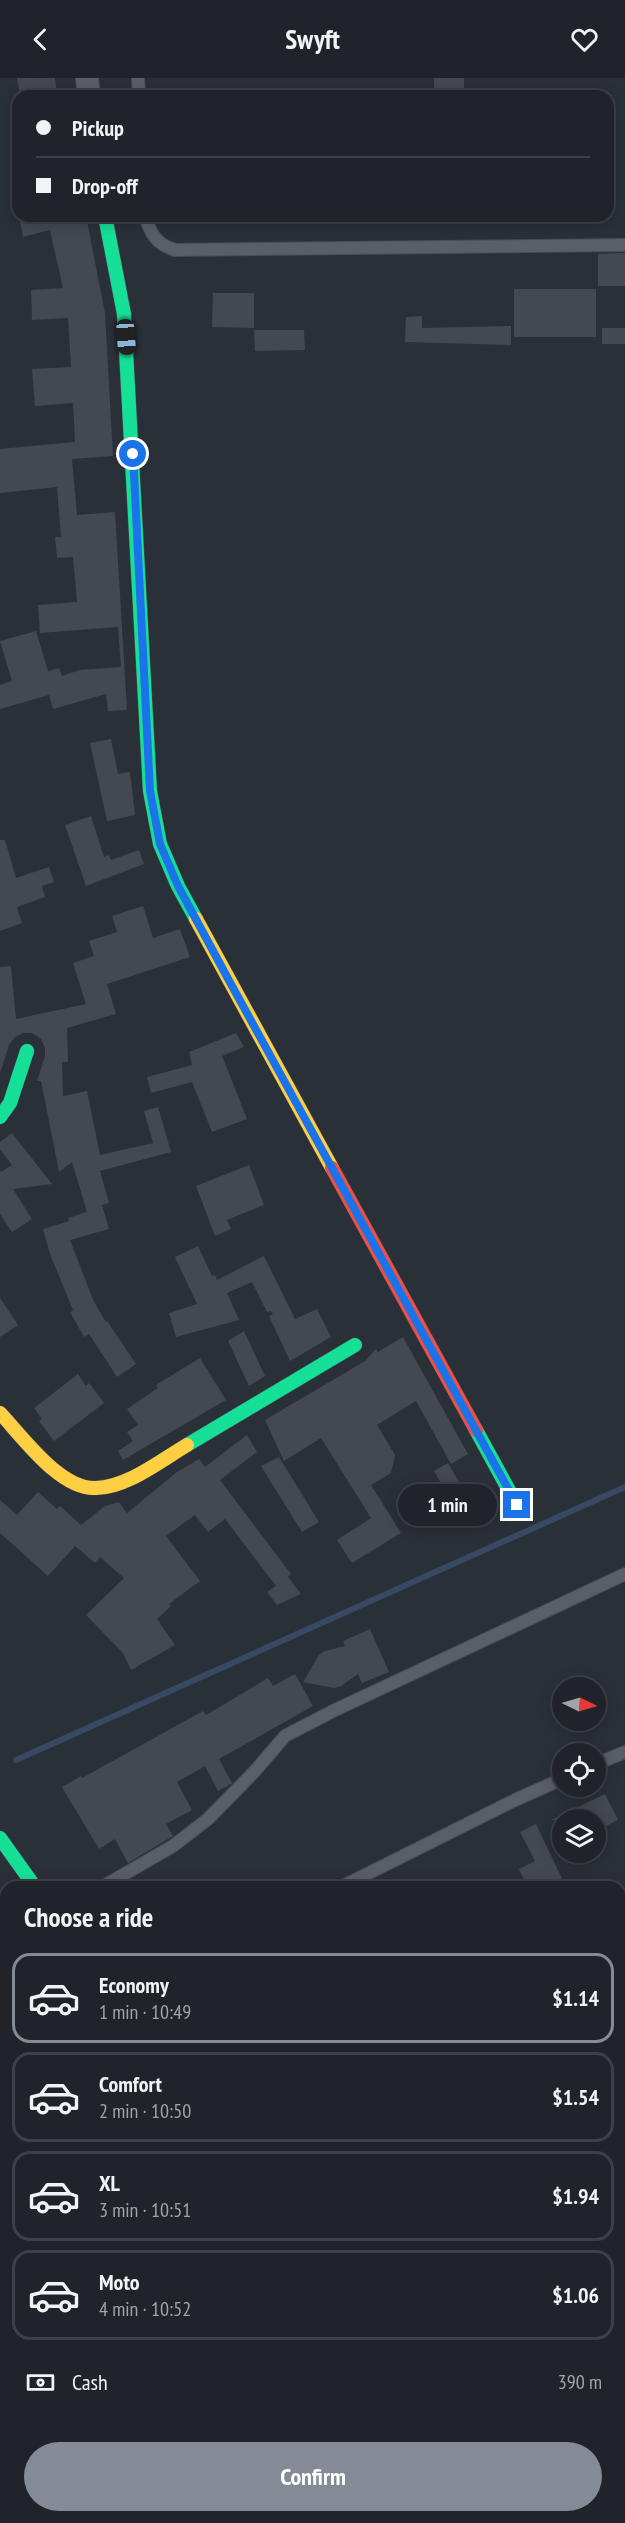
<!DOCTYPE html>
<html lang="en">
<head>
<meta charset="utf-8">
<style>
	:root { --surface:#20242a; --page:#282c32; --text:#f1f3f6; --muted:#a2a4a8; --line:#3d4147; --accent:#848b96 }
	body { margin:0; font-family:"PT Sans Narrow",sans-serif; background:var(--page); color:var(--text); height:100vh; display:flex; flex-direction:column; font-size:22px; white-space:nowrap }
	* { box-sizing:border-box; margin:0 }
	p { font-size:20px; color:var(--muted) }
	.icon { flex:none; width:33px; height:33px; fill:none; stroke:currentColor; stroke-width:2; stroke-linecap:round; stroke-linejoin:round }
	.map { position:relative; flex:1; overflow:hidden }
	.drawer { position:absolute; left:0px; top:1803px; width:626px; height:642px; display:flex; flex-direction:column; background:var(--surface); border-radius:18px 18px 0 0; box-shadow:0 3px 15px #0003,0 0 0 2px var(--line) }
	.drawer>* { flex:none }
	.top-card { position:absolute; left:12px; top:12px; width:602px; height:132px; border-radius:18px; box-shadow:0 3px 15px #0003,0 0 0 2px var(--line); display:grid; align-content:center; height:132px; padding:0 24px; background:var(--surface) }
	.needle { width:39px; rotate:95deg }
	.buttons { position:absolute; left:552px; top:1599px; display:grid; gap:12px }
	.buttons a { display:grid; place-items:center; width:54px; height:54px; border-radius:50%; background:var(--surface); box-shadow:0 3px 15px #0003,0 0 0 2px var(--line); font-size:30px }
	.end { position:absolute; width:27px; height:27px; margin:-14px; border:8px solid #1a73e8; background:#fff; box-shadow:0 0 0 3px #fff }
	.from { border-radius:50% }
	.bubble { position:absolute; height:42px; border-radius:21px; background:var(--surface); box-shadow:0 3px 15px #0003,0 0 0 2px var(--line); font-size:20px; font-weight:600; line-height:42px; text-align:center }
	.car { position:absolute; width:18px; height:36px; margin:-18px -9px; border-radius:8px; box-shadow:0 0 4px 2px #0007; background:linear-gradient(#222 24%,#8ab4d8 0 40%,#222 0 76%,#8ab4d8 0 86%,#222 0) }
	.top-card b { display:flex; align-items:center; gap:21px; height:57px; font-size:22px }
	.top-card b+b { border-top:2px solid var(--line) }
	.top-card i { width:15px; height:15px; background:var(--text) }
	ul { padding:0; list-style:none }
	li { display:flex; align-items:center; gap:18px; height:90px; margin:0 12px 9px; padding:0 12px; border:3px solid var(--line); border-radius:18px }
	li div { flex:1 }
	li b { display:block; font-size:22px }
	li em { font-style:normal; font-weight:600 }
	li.on { border-color:var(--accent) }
	li>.icon { width:54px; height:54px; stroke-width:1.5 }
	h2 { padding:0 24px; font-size:27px; line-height:72px }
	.pay { display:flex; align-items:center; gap:15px; height:66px; padding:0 24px; font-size:22px }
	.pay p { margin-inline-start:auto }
	.cta { display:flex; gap:12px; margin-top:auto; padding:12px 24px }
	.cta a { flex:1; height:69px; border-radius:36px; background:var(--accent); color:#fff; font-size:24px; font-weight:600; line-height:69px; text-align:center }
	header { display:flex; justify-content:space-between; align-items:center; height:78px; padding:0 24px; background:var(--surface); font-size:27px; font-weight:600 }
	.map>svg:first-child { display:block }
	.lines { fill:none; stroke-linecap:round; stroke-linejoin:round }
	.stream { stroke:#384963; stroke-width:6 }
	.building { fill:#444950 }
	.lane-casing { stroke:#484c53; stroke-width:14 }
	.street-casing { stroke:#484c53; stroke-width:24 }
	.fast-casing { stroke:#484c53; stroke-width:15 }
	.slow-casing { stroke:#484c53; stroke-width:15 }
	.jam-casing { stroke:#484c53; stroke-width:15 }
	.lane { stroke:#5a5e66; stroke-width:12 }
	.street { stroke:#5a5e66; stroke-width:22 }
	.fast { stroke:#16e098; stroke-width:14 }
	.slow { stroke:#ffcf43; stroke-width:14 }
	.jam { stroke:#f24e42; stroke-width:14 }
	.route { stroke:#1a73e8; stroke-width:8 }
</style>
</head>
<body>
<header><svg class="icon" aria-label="back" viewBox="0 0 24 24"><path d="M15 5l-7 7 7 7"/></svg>Swyft<svg class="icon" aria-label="heart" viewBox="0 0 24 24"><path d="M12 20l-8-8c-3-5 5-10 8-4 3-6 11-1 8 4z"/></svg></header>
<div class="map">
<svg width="625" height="2445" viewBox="0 0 625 2445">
	<rect width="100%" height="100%" fill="#2a3038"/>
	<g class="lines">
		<path class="stream" d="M16,1682l609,-273
			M0,2028l6,-2"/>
	</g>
	<path class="building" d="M17,0h38l2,18h-37z
		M434,0h30v16h-30z
		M42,138h44l19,97 8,143 -41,3 5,56 38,-3 12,198 -19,1 -2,-17 -53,15 -4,-14 -49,14v-24l12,-4 -12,-40 36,-10 12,40 11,-3 3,8 18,-6 41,-3 -3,-40 -78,6 -2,-28 39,-3 -4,-45 -16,1 -2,-21h6l-4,-50 -57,6v-44l75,-7 -2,-39 -38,3 -3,-37 39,-2 -3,-49 -36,2 -1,-30 32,-2 -13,-58 -27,7 -3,-16z
		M625,175v33h-27v-32z
		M514,211h82v48h-82z
		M213,215h41v35l-42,-1z
		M422,238v12l89,-2v19l-106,-3 1,-25z
		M602,250h23v16h-23z
		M254,252h50l1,20 -50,1z
		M111,661l7,35 12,-2 5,43 -28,6 -17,-78z
		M91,738l13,41 5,-2 2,5 28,-10 5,14 -58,22 -21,-61z
		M0,762h5l11,38 33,-11 5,15 -12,4 3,11 -28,10 5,16 -22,8z
		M143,828l10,32 27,-9 10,28 -83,27 9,30 -49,14 1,34h-6l1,34 24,-5 13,64 53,-12 -9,-32 14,-4 13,45 -71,19 9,32 -7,2 7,24 -39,11 24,62 12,20 1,-1 29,43 -19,13 -28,-43 -5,3 -14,-25 3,-2 -23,-56 -7,-25 26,-8 -1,-3 19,-6 -15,-50 -13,10 -18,-91h-4l8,-25v-8l-4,-9 -9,-6h-9l-8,4 -6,8 -9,28v-106l11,-1 5,53 70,-15 -13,-41 21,-7 -5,-15 28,-9 -5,-16z
		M236,955l8,14 -22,9 25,63 -35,13 -20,-50 -41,11 -4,-16 45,-12 -3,-13z
		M12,1055l40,51 -39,5 19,30 -20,13 -12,-18v-44l1,2 11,-7 -12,-16v-7z
		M249,1087l15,40 -37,15 4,9 -16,7 -19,-50z
		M198,1168l14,30 3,-1 2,5 47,-24 31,63 22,-10 14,28 -41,24 -21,-45 4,-2 -2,-3 -4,1 -15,-30 -25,11 12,27 -63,17 -7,-24 28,-9 -22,-47z
		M0,1220l18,27 -18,12z
		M244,1253l21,45 -16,10 -21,-45z
		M403,1259l65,117 -17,10 -35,-63 -39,24 18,30 -4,18 -20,12 30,48 -49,30 -15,-23 34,-22 -50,-80 -37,23 -19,-41 100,-59 11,-12 2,3z
		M200,1280l26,42 -103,60 -5,-9 15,-10 -6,-9 11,-7 -11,-16 31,-21 -2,-3z
		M78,1296l8,12 3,-3 15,20 -50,38 -15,-20 3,-2 -8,-11z
		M247,1357l10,17 -37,28 71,94 -3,3 13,17 -24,11 -10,-13 9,-6 -51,-67 -17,13 -13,-17 -29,21 34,45 -31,23 2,2 -14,13 18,26 -44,25 -8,-17 -37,-38 38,-37 -24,-21 -5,6 -20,-17 -27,30 -48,-43v-33l17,15 21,-23 19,17 3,-3 21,19 24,-19 14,-4 8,11 50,-41 22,-13 6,8z
		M279,1379l40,65 -17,10 -41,-66z
		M448,1385l12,21 -14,8 -12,-21z
		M370,1551l19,43 -27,11 -4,-9 -17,12 -7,2 -31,-6 16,-27 6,-4 20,-5 -2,-5z
		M295,1596l18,32 -94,53 13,24 -1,1 -13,7 -13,-25 -28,16 15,28 -26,14 7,12 -45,27 -13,-24 -16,10 -37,-62 19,-11 1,2 121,-67 3,4 62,-37 5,8z
		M605,1716l13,26 -22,11v-11h-45z
		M536,1746l30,63h-39l-8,-18 16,-8 -15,-29z"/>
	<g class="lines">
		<defs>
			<path id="lane" d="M138,0l1,18
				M145,138c6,18 11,28 30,34l450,-5
				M596,1686l29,-12
				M102,1809l71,-41 35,-27 46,-47 31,-36 48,-25 292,-137
				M341,1809l174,-87 47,-21
				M620,1828l5,-3"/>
			<path id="street" d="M87,0l2,18"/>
			<path id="fast" d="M105,138l19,98 26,477 10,53 18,42 18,33
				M0,1039l10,-14 17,-52
				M476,1352l41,75
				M187,1367l168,-100
				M0,1760l35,49
				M0,1823l6,8
				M0,1967l6,-2"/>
			<path id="slow" d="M196,841l136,249
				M0,1335c22,23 60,77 96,75 32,-1 64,-27 91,-43"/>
			<path id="jam" d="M332,1090l144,262
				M441,2439l4,6
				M487,2439l4,6"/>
		</defs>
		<use href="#lane" class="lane-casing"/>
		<use href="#street" class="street-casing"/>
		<use href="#fast" class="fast-casing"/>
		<use href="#slow" class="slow-casing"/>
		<use href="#jam" class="jam-casing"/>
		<use href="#lane" class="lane"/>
		<use href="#street" class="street"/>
		<use href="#fast" class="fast"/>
		<use href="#slow" class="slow"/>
		<use href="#jam" class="jam"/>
	</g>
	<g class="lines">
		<path class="route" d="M133,376l17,337 10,53 18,42 48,89 291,530"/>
	</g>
</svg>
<div class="buttons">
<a><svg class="needle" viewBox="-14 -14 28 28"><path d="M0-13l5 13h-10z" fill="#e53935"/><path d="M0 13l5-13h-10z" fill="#a2a4a8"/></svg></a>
<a><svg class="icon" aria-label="locate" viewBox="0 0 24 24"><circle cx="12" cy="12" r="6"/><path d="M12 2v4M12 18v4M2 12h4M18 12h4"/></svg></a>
<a><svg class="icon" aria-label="layers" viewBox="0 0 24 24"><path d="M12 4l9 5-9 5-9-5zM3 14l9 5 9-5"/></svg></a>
</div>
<i class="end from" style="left:133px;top:376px"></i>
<i class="end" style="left:517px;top:1427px"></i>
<div class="bubble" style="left:398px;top:1406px;width:99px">1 min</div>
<i class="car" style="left:126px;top:259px;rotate:176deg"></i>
<div class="top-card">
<b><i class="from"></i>Pickup</b>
<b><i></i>Drop-off</b>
</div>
<section class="drawer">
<h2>Choose a ride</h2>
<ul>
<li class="on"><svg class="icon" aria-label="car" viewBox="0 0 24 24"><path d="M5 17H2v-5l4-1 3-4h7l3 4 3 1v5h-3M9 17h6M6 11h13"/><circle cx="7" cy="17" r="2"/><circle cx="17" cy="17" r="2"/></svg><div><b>Economy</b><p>1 min · 10:49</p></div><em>$1.14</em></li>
<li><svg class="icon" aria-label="car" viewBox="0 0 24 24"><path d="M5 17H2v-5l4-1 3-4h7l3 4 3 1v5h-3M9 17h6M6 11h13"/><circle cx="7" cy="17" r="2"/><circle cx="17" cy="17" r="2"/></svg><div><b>Comfort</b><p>2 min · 10:50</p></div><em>$1.54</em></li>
<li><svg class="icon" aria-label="car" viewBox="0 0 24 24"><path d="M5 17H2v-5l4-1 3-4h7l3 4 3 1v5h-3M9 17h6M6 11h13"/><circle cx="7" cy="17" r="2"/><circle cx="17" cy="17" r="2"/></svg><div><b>XL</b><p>3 min · 10:51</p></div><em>$1.94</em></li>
<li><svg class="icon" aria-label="car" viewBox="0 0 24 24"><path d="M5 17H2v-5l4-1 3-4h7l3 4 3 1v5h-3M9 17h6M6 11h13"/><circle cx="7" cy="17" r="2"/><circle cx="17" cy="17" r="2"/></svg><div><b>Moto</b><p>4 min · 10:52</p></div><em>$1.06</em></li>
</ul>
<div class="pay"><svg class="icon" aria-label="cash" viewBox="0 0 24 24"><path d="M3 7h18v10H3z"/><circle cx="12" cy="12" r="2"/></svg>Cash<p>390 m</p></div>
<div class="cta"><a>Confirm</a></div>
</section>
</div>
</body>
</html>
